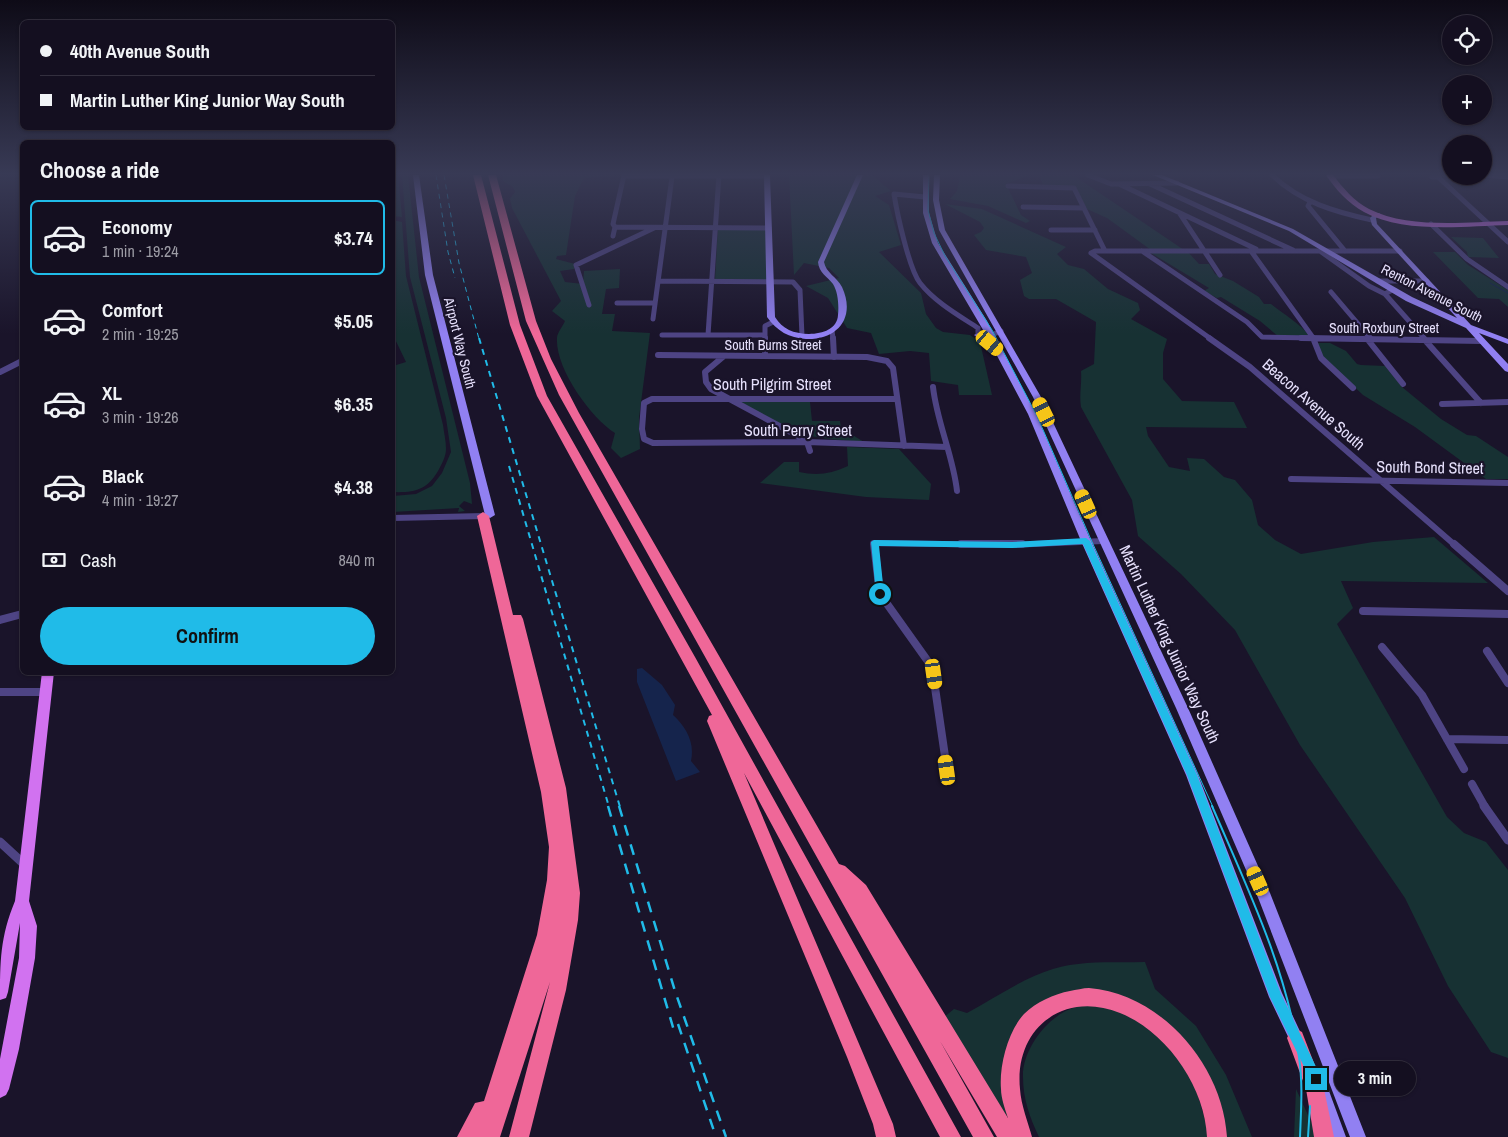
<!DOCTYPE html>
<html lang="en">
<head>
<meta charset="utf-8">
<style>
	:root { --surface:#140f20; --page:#211d2d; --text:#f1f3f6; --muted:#9d9ca5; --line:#332f3e; --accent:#20bbe8 }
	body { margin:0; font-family:"Archivo Narrow",sans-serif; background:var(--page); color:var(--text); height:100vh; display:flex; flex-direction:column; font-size:19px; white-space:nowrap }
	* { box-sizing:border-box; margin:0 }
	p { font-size:16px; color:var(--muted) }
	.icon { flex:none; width:28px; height:28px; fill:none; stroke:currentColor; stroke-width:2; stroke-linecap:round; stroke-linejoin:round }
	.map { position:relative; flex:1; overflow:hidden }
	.details { position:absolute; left:20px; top:140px; width:375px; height:535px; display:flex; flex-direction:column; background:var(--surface); border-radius:8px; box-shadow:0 1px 4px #0004,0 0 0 1px var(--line) }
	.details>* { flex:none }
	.banner { position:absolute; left:20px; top:20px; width:375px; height:110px; border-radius:8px; box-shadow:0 1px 4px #0004,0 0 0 1px var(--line); display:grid; align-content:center; height:110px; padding:0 20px; background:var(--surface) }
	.controls { position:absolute; left:1442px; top:15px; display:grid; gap:10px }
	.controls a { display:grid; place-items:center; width:50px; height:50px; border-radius:50%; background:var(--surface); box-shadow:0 1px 4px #0004,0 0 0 1px var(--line); font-size:25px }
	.end { position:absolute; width:22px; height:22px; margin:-11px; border:6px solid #20bbe8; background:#111; box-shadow:0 0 0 2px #111 }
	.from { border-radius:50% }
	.bubble { position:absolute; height:35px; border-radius:18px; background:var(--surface); box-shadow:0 1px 4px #0004,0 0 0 1px var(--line); font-size:16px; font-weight:700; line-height:35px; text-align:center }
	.car { position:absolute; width:15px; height:30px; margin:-15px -8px; border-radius:6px; box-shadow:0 0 4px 1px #0007; background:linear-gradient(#f5c518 24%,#345 0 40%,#f5c518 0 76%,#345 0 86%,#f5c518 0) }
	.banner b { display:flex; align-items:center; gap:18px; height:48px; font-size:19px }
	.banner b+b { border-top:1px solid var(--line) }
	.banner i { width:12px; height:12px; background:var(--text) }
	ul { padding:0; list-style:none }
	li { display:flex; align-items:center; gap:15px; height:75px; margin:0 10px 8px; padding:0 10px; border:2px solid transparent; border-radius:8px }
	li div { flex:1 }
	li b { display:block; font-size:19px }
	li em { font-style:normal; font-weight:700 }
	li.current { border-color:var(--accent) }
	li>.icon { width:45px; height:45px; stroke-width:1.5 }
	h2 { padding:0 20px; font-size:22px; line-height:60px }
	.pay { display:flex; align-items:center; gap:12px; height:55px; padding:0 20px; font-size:19px }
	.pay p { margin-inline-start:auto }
	.primary-button { display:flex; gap:10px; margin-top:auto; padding:10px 20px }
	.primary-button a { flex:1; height:58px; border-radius:30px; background:var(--accent); color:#111; font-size:20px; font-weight:700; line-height:58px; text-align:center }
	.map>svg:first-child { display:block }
	.green { fill:#173133 }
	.water { fill:#15244c }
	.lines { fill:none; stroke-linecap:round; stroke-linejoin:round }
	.stream { stroke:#15244c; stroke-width:1 }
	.street-far3 { stroke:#4e4484; stroke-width:5 }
	.street-far2 { stroke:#4e4484; stroke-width:6 }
	.street-far1 { stroke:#4e4484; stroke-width:8 }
	.street { stroke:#4e4484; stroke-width:9 }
	.secondary { fill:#9180f2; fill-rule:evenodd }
	.primary { fill:#d172f0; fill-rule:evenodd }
	.highway { fill:#ef6798; fill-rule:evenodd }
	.tram-far1 { stroke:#20bbe8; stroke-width:1 }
	.tram { stroke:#20bbe8; stroke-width:2 }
	.rail-far2 { stroke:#20bbe8; stroke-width:1; stroke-dasharray:5 4.5; stroke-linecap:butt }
	.rail-far1 { stroke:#20bbe8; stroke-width:2; stroke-dasharray:6 5.5; stroke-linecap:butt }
	.rail { stroke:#20bbe8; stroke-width:2.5; stroke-dasharray:11 9; stroke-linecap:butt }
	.route { fill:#20bbe8 }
	.labels { text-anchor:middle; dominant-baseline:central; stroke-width:4.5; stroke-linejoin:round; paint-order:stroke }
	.far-street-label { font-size:14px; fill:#e6e0fc; stroke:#1a142a }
	.street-label { font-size:16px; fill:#e6e0fc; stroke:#1a142a }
</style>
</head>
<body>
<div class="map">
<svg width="1508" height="1137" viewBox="0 0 1508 1137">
	<rect width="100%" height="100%" fill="#1a142a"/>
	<path class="green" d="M393,175h5l4,42 -9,-1z
		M402,175h6l11,102 51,206 2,21 -8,-3 -5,5 6,5 -7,1 1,-4 -66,4v-16l23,-2 16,-8 10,-13 9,-21 -5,-34 -36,-141z
		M502,175h115l-33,3 -9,18 -9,59 -9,1 -1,3 19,5 -1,5 -14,2 5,11 18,2 1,-13 36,-2 -1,19 -13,1 -4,25h13l-3,17 38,2 -11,85 1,31 -19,9 -10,-10 4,-15c-24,-15 -60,-65 -58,-95 0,-5 6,-12 8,-17l-13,-10 9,-10 -49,-93 -2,-9 5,-7 -2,-5 -10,-6z
		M789,175h83l19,16 -16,5 14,9 12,40 -22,7 42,41 5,21 10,14 7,4 27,3 10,7 12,53h-33l-1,-10 -27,-4 -2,-28 -19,-2 -31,3 -8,-21 -24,-5 -19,-30 -22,-12 33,-8 -10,-10 -25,-5 -10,12z
		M960,175h69l-23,9 15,31 9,6 -4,2 -38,-17 -38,-7 7,-8z
		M1039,175h34l111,75h-33l-44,-32 -20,-9 -12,-22 -32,-2z
		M945,204l37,5 84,38 -9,7 11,11 16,4 24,20 30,14 2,7 -9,9 36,20 -4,14v26l19,22 52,1 13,26 -101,-1 2,9 21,31 21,4 -3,-13 17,1 20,18 11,3 17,20 6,25 17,15 26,14 72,-12 61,-5 54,46 -147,-2 12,27 -16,16 110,193 17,16 22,9 22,28v188l-17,-6 -43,-66 -43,-88 -105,-153 -65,-115 -54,-56 -43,-38 -6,-36 -51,-93c-2,-12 1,-23 0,-36l13,-7 2,-42 -40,-23h-27l-5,-3 -4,-16 12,-7 -6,-16 -40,-7 -12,-15 7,-3 3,-4 -4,-6z
		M392,220l10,2 4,54 37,149c1,8 3,16 3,24 0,7 -4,15 -8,22 -11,19 -24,22 -46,21l1,-126 13,-4 -13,-27z
		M718,227l51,1 1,53h-55z
		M1451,237l32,1 16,20 -31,-1 -1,-5z
		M1188,252l11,12h10l6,10 18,7 26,16 5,7h7c12,10 30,20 38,32l-30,1 -19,-16 -39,-24 -4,1 -13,-7 5,-3 -58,-35z
		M1433,252h22l13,13 40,25v17l-9,-8 -21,-1z
		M1317,343h13l16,8 11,13 4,1 24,1 17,21 39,32 26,16 9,1 32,21v22h-22l-71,-52 -52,-32 -40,-38z
		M735,401l75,1 2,19h28l1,7 23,14 -35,-3 -31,-5z
		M847,447l52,2 32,35 -2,16 -63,-3 -106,-14 24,-21h15v10c18,4 32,2 49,-6z
		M1145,962l10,27 41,37 30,49 26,62h-26l-22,-64 -94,-79 -85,29 -14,100 -68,-105 11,-9 13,4c28,-15 56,-35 86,-44 29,-9 62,-6 92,-7z
		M1096,1006l30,7 42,30 24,32 18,62h-171c-9,-19 -16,-38 -16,-60 -1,-28 26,-63 53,-70 6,-2 14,-1 20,-1z
		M1296,1089l17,37 2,11h-21z"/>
	<path class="water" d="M642,668l20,17 13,20 -2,10c13,12 22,27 18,46l9,11 -24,9 -39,-99v-13z"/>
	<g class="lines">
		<path class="stream" d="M1490,283l18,10"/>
		<path class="street-far3" d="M1088,175l23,9 66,-1
			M1272,175c28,27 63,37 100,45
			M1484,175l24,2
			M624,176h46
			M675,176h92
			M1329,176h49
			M1432,177h6l70,65
			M1119,184l137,65
			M1150,184l143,66
			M1008,186l66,2 31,63
			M925,197l-31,-3c3,19 15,75 26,89 15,19 38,32 58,45
			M1310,202l-2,4 37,45
			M1023,207l61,1
			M1180,214l40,61
			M1431,224l36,35 41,28
			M615,227l154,1
			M1051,230h44
			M613,236l2,-9 -2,-3 11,-49
			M1142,251l105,71 15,15 108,2
			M1251,251l63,88
			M1320,251l49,35 16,8
			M658,281l135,1 7,8 2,46
			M1378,281h49
			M1392,290l-7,4 40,45
			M1331,292l40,47
			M617,303h38
			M589,305l-13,-40 78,-37
			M653,319l19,-142
			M978,328v7l9,2 14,-6
			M832,330l1,9
			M662,335h103
			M708,335l11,-160
			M765,339v-13l8,-4
			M1211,339l-120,-86 4,-2h305"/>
		<path class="street-far2" d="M765,338v18
			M833,338l1,19
			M1209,338l41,29 206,179
			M1301,338l181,3
			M1313,338l8,20 32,30
			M1370,338l2,2
			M1423,338l58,65
			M1368,340l35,44
			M658,355l209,2 20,4 6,7 11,78
			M724,356l-19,16 1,10 5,7 87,47 9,6 3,9
			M0,372l22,-11
			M933,387c4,36 20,68 24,104
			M897,399h-245l-8,4 -2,26 2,10 9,4 154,-1 140,5
			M1442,404l66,-2
			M1291,479l217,4
			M392,518l93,-2
			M874,546v-3l138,2 91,-4"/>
		<path class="street-far1" d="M874,544l6,50 52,73 15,103
			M961,544h61
			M1454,544l54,47
			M1363,611l145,3
			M0,620l22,-6
			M1382,647l40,48 42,74
			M1487,651l21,32
			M0,692h46
			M1447,739l61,1
			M1472,784l13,23"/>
		<path class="street" d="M1484,806l24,34
			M0,842l25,23"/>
		<path class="secondary" d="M413,175h6l14,100 62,240 -5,3 -5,-3 -60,-240z
			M764,175h6l5,142c4,6 8,10 14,13 15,7 48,6 49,-15 1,-10 0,-23 -5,-31 -6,-8 -14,-11 -15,-22l39,-87h6l-39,87c2,11 13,15 18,25 14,30 -4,53 -36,52 -17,-1 -29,-8 -39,-22z
			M923,175h6v38l9,30 49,78 49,93 55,127 107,234 84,218 23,49 -2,5 -5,2 -5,-2 -24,-50 -83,-222 -105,-234 -53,-127 -34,-64 -20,-15 4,-2 11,7 -57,-97 -9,-30z
			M934,175h6l-1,25 6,30 96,167 147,311 82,185 96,244h-16l-91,-237 -83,-192 -143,-311 -94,-167 -6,-30z
			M1153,175h9l131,54 119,68 45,21 -85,-93 -2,-7 5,-5h4l1,1 -4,4 1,6 94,101 37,14v5l-29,-11 29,31v8l-3,-1 -39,-43 -60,-27 -117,-70z
			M1324,1088l5,3 17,46h-16l-14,-41 3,-5z"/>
		<path class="primary" d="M1326,175h7c10,13 21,26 36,34 39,20 97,13 139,12v4c-44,1 -104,9 -144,-13 -16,-9 -28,-22 -38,-37z
			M42,672h12l-25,229 8,25 -2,32 -16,91 -10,40 -3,6 -6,3v-39l19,-101 1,-35 -12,69 -2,6 -6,2c0,-38 0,-63 15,-99z"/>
		<path class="highway" d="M473,175h8l39,150 27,71 148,261 266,480h-21l-196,-364 149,351 3,13h-20l-3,-13 -26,-67 -140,-336 2,-5 3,-1 -175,-319 -27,-71z
			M488,175h8l40,146 15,38 28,54 260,451 6,2 21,19 142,233c-3,-9 -7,-20 -7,-29 -2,-23 7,-58 23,-75 12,-12 30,-20 46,-23 6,-1 13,-3 19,-3 73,6 134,78 138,149h-20c-2,-50 -40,-105 -87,-124 -57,-23 -106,16 -100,76 1,16 8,33 12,48h-35l-57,-96 54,96h-21l-414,-742 -33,-74z
			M483,512l6,4 24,99h8l2,4 43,169 14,105 -2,27 -12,70 -37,147h-20l41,-155 -50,155h-43l18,-34 9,-2 53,-166 10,-55 2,-33 -8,-55 -64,-276z
			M1296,1029l6,3 22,57 10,48h-20l-8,-48 -19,-51 3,-6z"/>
		<path class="tram-far1" d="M929,175l-1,35 6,23 11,23 47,74 45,86 55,126 121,265"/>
		<path class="tram" d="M1212,806c35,81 75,163 87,251 4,27 2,53 1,80
			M1308,1137l2,-31"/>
		<path class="rail-far2" d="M436,175l12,77 7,26
			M444,175l15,88 20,76"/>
		<path class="rail-far1" d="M479,338l141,469
			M509,466l100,341"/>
		<path class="rail" d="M608,806l67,228
			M619,806l56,185 51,146
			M678,1024l38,113"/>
	</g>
	<linearGradient id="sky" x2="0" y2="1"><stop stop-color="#0e0b17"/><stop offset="0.52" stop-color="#383a55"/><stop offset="1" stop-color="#383a55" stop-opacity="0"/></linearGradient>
	<rect width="1508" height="334" fill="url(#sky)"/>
	<path class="route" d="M1086,538l4,3 107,234 84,219 39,81 2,4 -2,4 -4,2 -4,-2 -42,-86 -83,-222 -104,-231 -71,4 -133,-2 5,48 -4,3 -4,-3 -5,-52 3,-2 138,2z"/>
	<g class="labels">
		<g class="far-street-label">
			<text transform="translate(1432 293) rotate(27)">Renton Avenue South</text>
			<text x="1384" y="328">South Roxbury Street</text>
			<text transform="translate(460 343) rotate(76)">Airport Way South</text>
			<text x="773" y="345">South Burns Street</text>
		</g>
		<g class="street-label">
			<text x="772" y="384">South Pilgrim Street</text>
			<text transform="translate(1314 404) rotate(41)">Beacon Avenue South</text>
			<text x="798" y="430">South Perry Street</text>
			<text transform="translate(1430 467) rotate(1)">South Bond Street</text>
			<text transform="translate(1170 644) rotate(65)">Martin Luther King Junior Way South</text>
		</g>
	</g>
</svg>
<div class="controls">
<a><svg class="icon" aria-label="locate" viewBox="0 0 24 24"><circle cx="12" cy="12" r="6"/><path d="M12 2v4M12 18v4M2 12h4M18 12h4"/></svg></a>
<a>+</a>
<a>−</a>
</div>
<i class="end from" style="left:880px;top:594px"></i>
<i class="end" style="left:1316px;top:1079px"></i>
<div class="bubble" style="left:1334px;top:1061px;width:82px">3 min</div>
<i class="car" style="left:990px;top:343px;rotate:130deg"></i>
<i class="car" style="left:1044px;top:412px;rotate:334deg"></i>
<i class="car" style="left:1086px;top:504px;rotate:336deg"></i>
<i class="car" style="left:934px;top:674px;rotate:172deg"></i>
<i class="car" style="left:947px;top:770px;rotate:352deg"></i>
<i class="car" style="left:1258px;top:881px;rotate:336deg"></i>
<div class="banner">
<b><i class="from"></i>40th Avenue South</b>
<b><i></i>Martin Luther King Junior Way South</b>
</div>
<section class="details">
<h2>Choose a ride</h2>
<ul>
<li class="current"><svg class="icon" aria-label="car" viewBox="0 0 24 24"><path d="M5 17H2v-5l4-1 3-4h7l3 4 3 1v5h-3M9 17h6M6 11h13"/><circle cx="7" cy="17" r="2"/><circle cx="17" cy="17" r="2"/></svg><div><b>Economy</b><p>1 min · 19:24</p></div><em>$3.74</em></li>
<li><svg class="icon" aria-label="car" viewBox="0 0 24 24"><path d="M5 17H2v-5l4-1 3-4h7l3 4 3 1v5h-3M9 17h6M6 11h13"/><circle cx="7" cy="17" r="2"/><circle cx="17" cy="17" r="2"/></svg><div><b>Comfort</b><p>2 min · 19:25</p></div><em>$5.05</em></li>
<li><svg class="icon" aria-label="car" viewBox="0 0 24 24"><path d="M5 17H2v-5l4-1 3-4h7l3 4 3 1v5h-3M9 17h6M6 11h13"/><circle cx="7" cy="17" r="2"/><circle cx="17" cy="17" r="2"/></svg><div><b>XL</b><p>3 min · 19:26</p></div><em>$6.35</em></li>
<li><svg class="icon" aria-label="car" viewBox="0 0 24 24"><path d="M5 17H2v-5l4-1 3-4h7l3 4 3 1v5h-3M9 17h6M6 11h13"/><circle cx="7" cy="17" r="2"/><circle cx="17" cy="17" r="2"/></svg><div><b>Black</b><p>4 min · 19:27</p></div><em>$4.38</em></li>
</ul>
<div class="pay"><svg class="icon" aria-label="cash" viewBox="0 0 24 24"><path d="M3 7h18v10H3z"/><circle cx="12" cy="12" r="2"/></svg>Cash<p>840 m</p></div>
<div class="primary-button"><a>Confirm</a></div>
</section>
</div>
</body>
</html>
